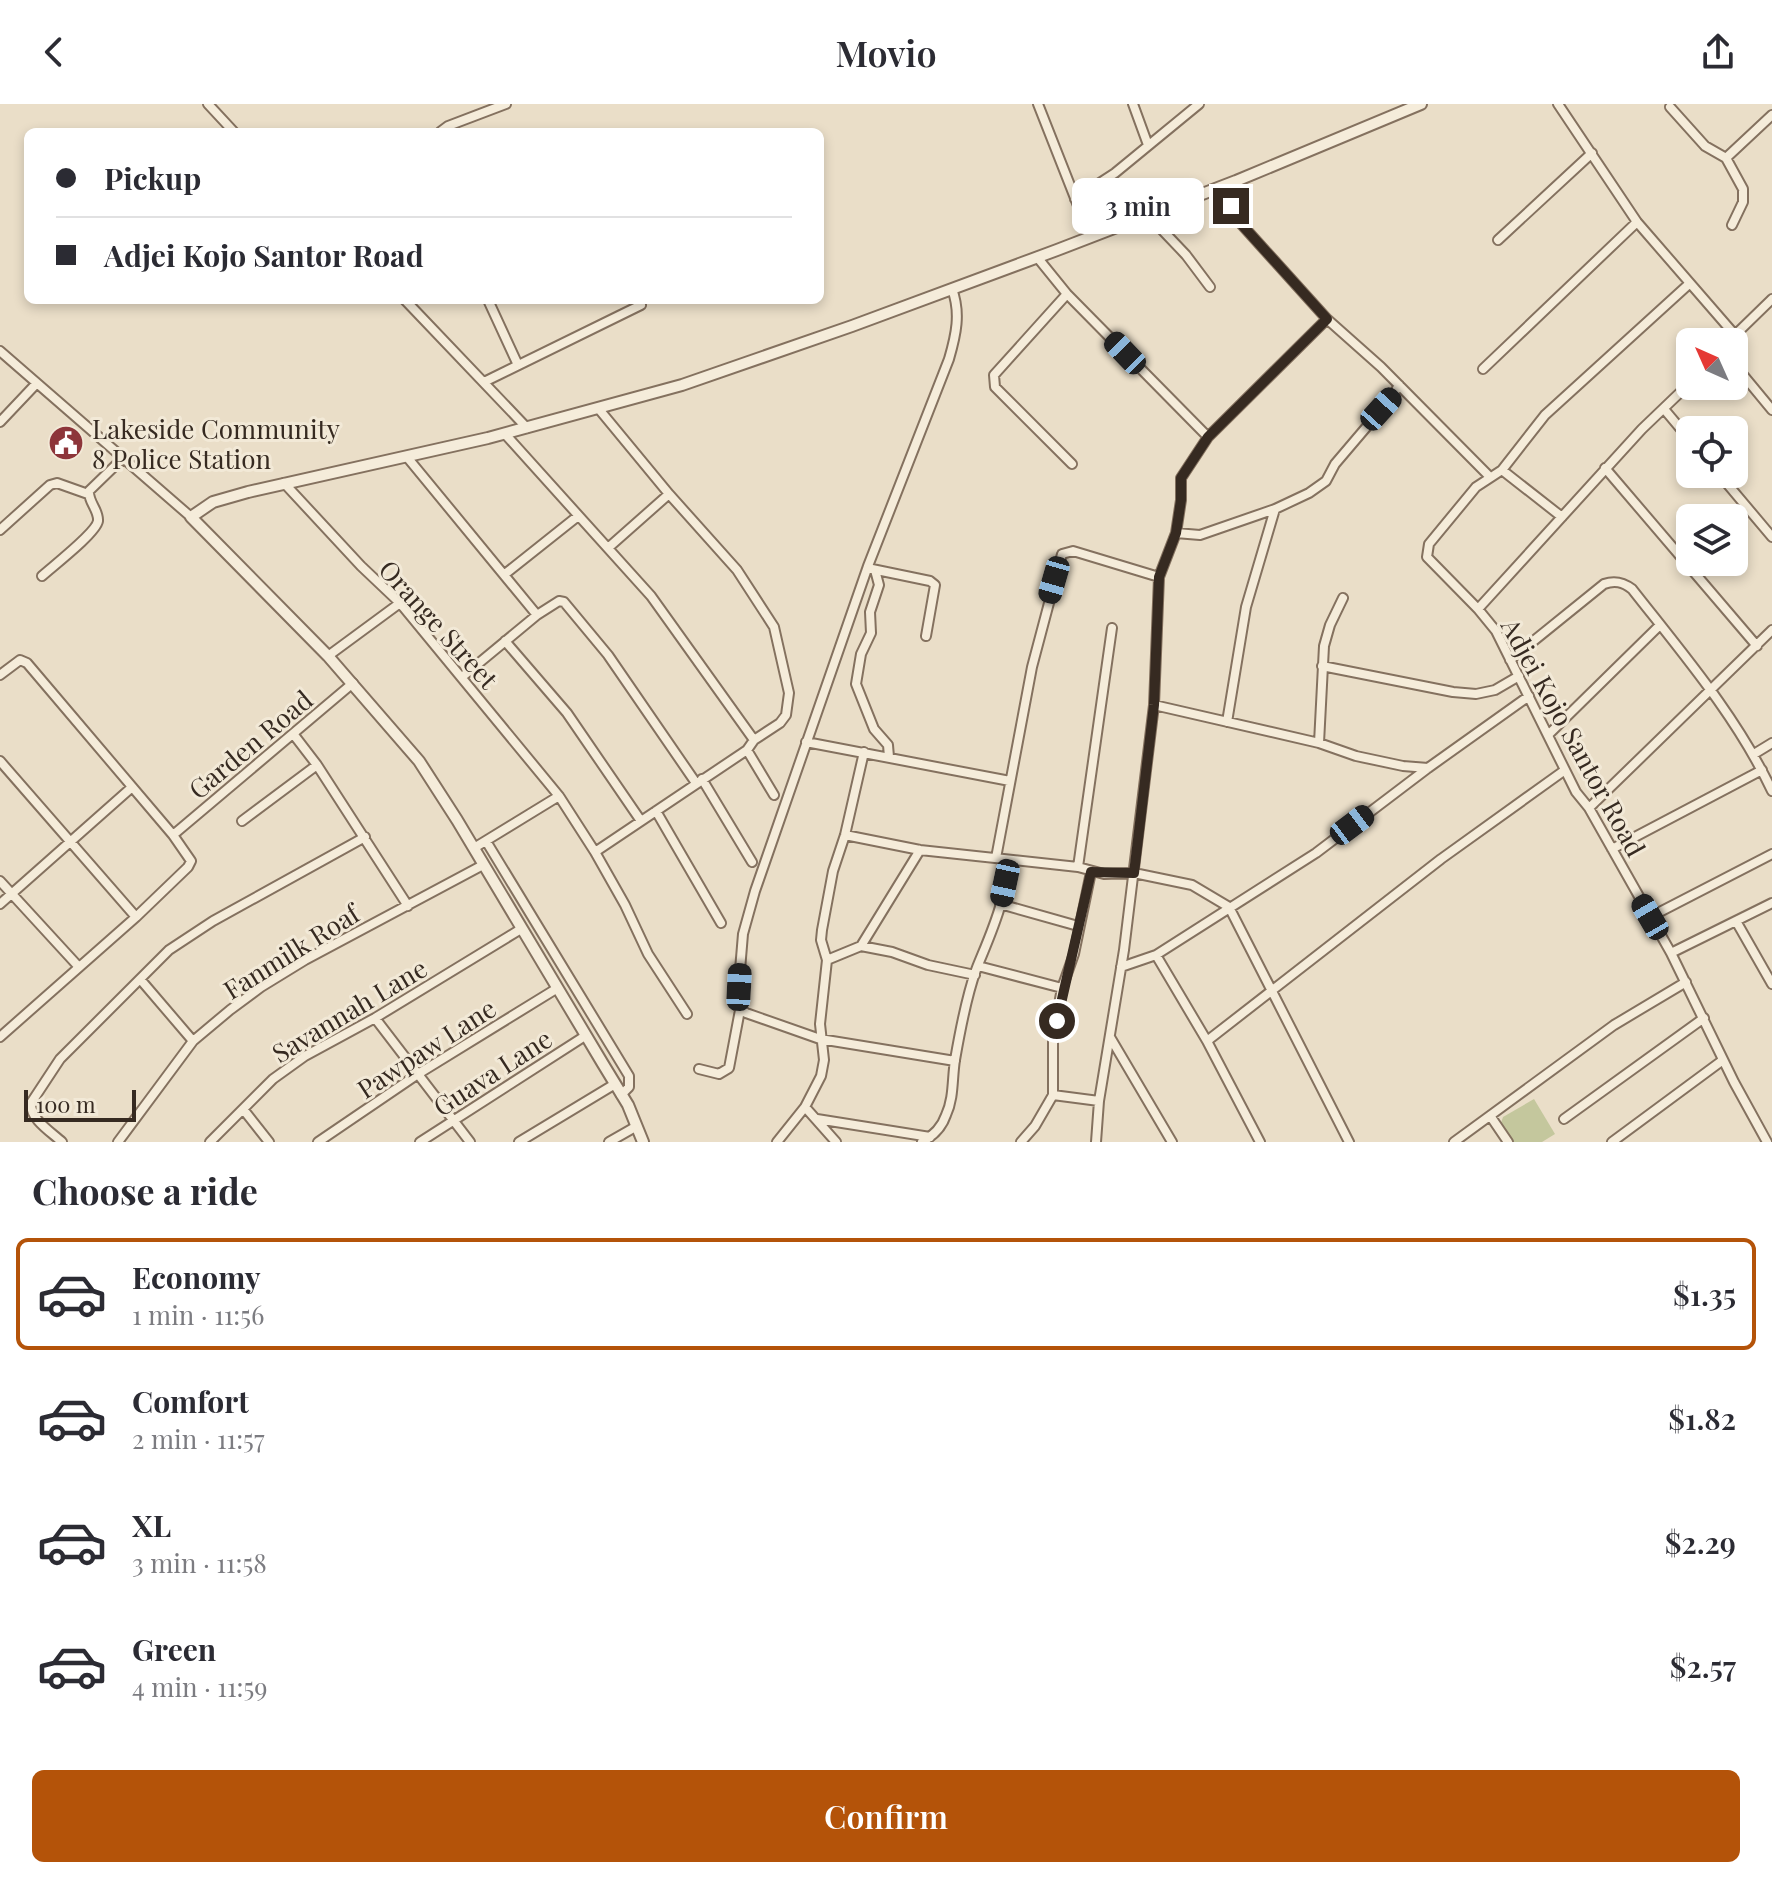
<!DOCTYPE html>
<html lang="en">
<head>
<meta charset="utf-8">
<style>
	:root { --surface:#fff; --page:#f2f2f3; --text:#2b2b33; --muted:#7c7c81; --line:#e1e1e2; --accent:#b45309 }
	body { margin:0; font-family:"Playfair Display",serif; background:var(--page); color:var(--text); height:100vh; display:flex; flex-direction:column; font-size:30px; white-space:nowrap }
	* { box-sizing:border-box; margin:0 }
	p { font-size:26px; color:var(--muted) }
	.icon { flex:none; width:44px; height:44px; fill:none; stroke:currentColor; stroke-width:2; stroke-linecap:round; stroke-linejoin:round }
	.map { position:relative; height:1038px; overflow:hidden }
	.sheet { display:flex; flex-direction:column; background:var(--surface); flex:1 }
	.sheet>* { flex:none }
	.banner { position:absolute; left:24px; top:24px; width:800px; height:176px; border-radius:12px; box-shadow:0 4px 12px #0003; display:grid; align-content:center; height:176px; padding:0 32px; background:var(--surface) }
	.needle { width:52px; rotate:315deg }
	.tools { position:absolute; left:1676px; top:224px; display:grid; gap:16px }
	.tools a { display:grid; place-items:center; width:72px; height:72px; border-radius:12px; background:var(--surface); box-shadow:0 4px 12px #0003; font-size:40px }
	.scale { position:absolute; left:24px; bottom:20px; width:112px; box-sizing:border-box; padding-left:8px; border:4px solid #362a21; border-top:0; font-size:22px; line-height:28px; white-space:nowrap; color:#362a21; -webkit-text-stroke:6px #f2e9d7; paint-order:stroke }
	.end { position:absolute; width:36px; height:36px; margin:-18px; border:10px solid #362a21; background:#fff; box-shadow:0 0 0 4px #fff }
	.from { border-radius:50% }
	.bubble { position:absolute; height:56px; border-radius:12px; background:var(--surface); box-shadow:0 4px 12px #0003; font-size:26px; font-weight:600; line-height:56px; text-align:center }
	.car { position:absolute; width:24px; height:48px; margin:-24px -12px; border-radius:10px; box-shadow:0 0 6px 2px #0007; background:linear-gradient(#222 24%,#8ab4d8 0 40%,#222 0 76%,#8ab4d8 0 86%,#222 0) }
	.banner b { display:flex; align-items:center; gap:28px; height:76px; font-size:30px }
	.banner b+b { border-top:2px solid var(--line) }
	.banner i { width:20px; height:20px; background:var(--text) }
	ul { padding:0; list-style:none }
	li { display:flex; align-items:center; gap:24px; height:112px; margin:0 16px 12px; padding:0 16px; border:4px solid transparent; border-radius:12px }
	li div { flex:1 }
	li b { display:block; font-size:30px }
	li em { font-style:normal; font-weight:600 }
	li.selected { border-color:var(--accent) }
	li>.icon { width:72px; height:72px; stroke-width:1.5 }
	h2 { padding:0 32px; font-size:36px; line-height:96px }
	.button { display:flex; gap:16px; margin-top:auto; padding:16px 32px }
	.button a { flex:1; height:92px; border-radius:12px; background:var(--accent); color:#fff; font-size:32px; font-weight:600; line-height:92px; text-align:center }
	header { display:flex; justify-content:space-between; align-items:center; height:104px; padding:0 32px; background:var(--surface); font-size:36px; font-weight:600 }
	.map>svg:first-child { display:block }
	.green { fill:#c4c79d }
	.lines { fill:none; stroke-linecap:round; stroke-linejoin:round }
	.minor-casing { stroke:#84715f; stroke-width:12 }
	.tertiary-casing { stroke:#84715f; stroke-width:14 }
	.minor { stroke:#f5ecda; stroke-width:8 }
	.tertiary { stroke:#f5ecda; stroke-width:10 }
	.route { stroke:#362a21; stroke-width:10 }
	.labels { text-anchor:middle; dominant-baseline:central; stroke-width:6; stroke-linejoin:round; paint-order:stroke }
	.poi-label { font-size:26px; fill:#362a21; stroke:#f2e9d7; text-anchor:start }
	.street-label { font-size:26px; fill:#362a21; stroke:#f2e9d7 }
</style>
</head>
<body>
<header><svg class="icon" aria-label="back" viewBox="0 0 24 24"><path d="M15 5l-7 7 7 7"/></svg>Movio<svg class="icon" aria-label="share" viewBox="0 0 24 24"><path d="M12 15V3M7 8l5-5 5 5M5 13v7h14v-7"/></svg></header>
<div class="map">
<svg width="1772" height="1038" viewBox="0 0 1772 1038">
	<rect width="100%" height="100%" fill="#eadec8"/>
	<path class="green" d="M1534,995l21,35 -13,8h-29l-12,-19 2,-6z"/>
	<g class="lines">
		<defs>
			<path id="minor" d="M208,0l26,28
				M1038,0l52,132
				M1133,0l15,41
				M1558,0l79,118 98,113 37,-36
				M1670,3l35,39 21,12 17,31v13l-11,23
				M440,28l8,-6 58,-22
				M1726,54l46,-43
				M1236,77l-5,25 3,10 93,103 54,48 108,109
				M1075,95l40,-26 84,-69
				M1147,110l39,41 24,32
				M1498,136l94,-87
				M1037,153l30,37 141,143
				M1689,180l-144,131 -43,55 -26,17 -47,57 -2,13 51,52 18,22 80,161 13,16 82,145 63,129 33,60
				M952,185c9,24 4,46 -3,70l-81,207 -113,325 -12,43 -6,72 9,7 74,26 135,22
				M1067,190l-73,81 1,12 77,77
				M405,196l122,128
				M488,196l30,65
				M0,247l191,166
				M1734,260l38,46
				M1483,265l154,-147
				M484,278l157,-77
				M598,304l71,86 68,76 37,57 15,66 -3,22 -6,8 -26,17
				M1664,305l26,31
				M0,318l36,-38
				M505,330l146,162 103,144 -7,10 -152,102
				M407,353l130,158 22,-14 5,1 44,53 88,128
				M1605,364l152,178
				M1502,366l60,47
				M1719,370l53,63
				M284,379l77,83 39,37 159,193 36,56 30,53 23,49 39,60
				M0,426l50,-45 7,-2 31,11
				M1176,429l24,2 75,-26 34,-16 17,-12 9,-17 57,-67 7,-12
				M608,444l61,-54
				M872,465l58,12 5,4 -9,51
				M875,466l4,15 -9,27 1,21 -10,21 -5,30 18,45 14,16 1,12
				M505,470l73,-58
				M42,472c11,-10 54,-43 56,-55 1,-11 -10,-19 -9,-30l33,-32
				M1478,505l164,-180 48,-46
				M505,537l62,72 74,108
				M328,552l72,-53
				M1510,556l94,-76c11,-4 19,-2 28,5 51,65 105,128 140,202
				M1322,562l131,26 23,2 19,-4 24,-14
				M0,571l20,-15 7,3 146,172 18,26 -3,6 -52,50 -136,120
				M462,573l75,-62
				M1154,601l165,38 37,13 47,10 25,2
				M1227,618l19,-115 29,-98
				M1549,630l111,-109
				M294,631l23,30 91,141
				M806,638l204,39
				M1319,639l5,-97 6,-21 13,-27
				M747,646l27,45
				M1754,650l18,-11
				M0,657l136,156
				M702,675l50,83
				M1589,704l183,-178
				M656,707l65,112
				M242,717l75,-56
				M173,731l180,-152
				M845,731l75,15 158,17 26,7 30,-1 58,12 37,22 120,235
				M486,737l143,235v11l-8,8
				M474,744l85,-52
				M1612,745l150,-79
				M996,754l36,-191 30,-113 11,-3 86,26
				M1078,763l34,-239
				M0,777l78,85
				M0,800l131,-116
				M1000,800l78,22
				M1650,813l122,-63
				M1736,817l36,63
				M861,842l59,-96
				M1671,849l101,-50
				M1156,851l51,86 53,101
				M827,856l34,-14 31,6 36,13 47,10
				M978,862l84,22
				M1121,863l35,-12 160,-102 112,-85 101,-72
				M140,875l53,62
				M375,914l95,124
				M1110,933l62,105
				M1207,937l234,-182 124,-89
				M699,965l20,5 10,-6 11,-58
				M1053,991l46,6
				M805,1003l31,35
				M243,1005l26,33
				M1491,1013l17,25
				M817,1015l113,18
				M1564,1015l140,-101
				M62,1038c-12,-11 -32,-23 -31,-39l29,-44 109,-109 44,-29 152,-84
				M118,1038l75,-101 37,-31 31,-23 44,-27 178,-95
				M210,1038l63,-63 32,-23 70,-38 146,-89
				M318,1038l100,-68 138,-85
				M420,1038l165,-106
				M519,1038l96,-58
				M609,1038l28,-16
				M777,1038l28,-35 16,-31 3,-16 -4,-36 7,-64 -6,-20 1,-10 11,-59 12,-36 19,-83
				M922,1038c11,-6 20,-15 24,-27 8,-17 6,-36 9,-55 5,-29 11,-62 21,-90 9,-24 41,-89 25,-111
				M1021,1038l14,-16 18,-31v-58l9,-49 12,-34 17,-82
				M1096,1038l3,-41 25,-151 30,-245 5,-128 17,-44 5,-33v-22l27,-41 119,-118
				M1454,1038l160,-117 72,-43
				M1612,1038l111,-82"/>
			<path id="tertiary" d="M643,1038l-15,-37 -25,-41 -146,-244 -38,-59 -91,-105 -137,-139 22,-15 35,-10 240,-54 194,-53 170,-59 205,-76 179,-69 185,-77"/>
		</defs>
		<use href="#minor" class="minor-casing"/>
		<use href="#tertiary" class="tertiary-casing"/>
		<use href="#minor" class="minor"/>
		<use href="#tertiary" class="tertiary"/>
	</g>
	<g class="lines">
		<path class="route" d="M1057,917l34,-149 43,1 20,-168 5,-128 17,-44 5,-33v-22l27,-41 119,-118 -93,-103 -3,-10"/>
	</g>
	<defs>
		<symbol id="civic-disc" viewBox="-11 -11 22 22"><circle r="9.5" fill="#8d353a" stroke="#f2e9d7"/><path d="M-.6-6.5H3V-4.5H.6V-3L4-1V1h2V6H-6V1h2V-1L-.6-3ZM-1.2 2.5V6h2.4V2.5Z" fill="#fff"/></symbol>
	</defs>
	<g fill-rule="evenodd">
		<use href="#civic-disc" x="46" y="319" width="40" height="40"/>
	</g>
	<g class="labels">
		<g class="poi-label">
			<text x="92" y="324">Lakeside Community<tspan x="92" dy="30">8 Police Station</tspan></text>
		</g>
		<g class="street-label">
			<text transform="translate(439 520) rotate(48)">Orange Street</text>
			<text transform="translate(1574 633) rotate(61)">Adjei Kojo Santor Road</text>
			<text transform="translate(250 640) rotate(-40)">Garden Road</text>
			<text transform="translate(291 847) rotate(-32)">Fanmilk Roaf</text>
			<text transform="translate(349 906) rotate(-31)">Savannah Lane</text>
			<text transform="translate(426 944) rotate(-33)">Pawpaw Lane</text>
			<text transform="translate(492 968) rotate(-33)">Guava Lane</text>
		</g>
	</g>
</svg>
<div class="tools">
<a><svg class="needle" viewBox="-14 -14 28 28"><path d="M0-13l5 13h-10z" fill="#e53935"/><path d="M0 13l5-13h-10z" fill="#7c7c81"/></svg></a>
<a><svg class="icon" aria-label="locate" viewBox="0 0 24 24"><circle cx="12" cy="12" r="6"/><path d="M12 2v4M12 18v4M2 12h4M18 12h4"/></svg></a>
<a><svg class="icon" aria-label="layers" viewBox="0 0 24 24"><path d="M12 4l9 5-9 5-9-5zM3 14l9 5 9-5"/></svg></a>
</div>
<div class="scale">100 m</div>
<i class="end from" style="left:1057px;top:917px"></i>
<i class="end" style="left:1231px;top:102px"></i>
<div class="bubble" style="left:1072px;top:74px;width:132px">3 min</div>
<i class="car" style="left:1125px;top:249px;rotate:316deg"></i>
<i class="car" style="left:1381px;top:305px;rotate:42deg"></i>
<i class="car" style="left:1054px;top:476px;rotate:196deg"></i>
<i class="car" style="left:1352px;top:721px;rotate:53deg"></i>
<i class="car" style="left:1005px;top:779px;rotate:192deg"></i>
<i class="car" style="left:1650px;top:813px;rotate:330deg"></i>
<i class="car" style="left:739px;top:883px;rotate:3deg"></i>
<div class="banner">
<b><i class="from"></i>Pickup</b>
<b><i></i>Adjei Kojo Santor Road</b>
</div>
</div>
<section class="sheet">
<h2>Choose a ride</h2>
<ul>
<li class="selected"><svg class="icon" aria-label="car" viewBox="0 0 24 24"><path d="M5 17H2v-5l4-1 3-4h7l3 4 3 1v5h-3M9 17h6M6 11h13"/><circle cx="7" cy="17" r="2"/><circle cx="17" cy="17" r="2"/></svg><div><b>Economy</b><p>1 min · 11:56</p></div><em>$1.35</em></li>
<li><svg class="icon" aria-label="car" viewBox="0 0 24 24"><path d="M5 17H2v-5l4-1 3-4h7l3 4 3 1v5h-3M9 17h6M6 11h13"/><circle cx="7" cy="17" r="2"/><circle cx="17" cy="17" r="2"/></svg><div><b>Comfort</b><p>2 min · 11:57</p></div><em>$1.82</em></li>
<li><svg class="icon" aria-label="car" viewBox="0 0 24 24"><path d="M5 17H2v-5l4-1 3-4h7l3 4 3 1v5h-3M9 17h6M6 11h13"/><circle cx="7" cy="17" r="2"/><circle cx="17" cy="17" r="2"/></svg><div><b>XL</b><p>3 min · 11:58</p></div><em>$2.29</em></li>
<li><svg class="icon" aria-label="car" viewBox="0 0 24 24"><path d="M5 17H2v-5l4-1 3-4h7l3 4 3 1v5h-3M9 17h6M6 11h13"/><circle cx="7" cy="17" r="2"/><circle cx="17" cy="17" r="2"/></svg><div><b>Green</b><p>4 min · 11:59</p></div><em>$2.57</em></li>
</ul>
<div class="button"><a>Confirm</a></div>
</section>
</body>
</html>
